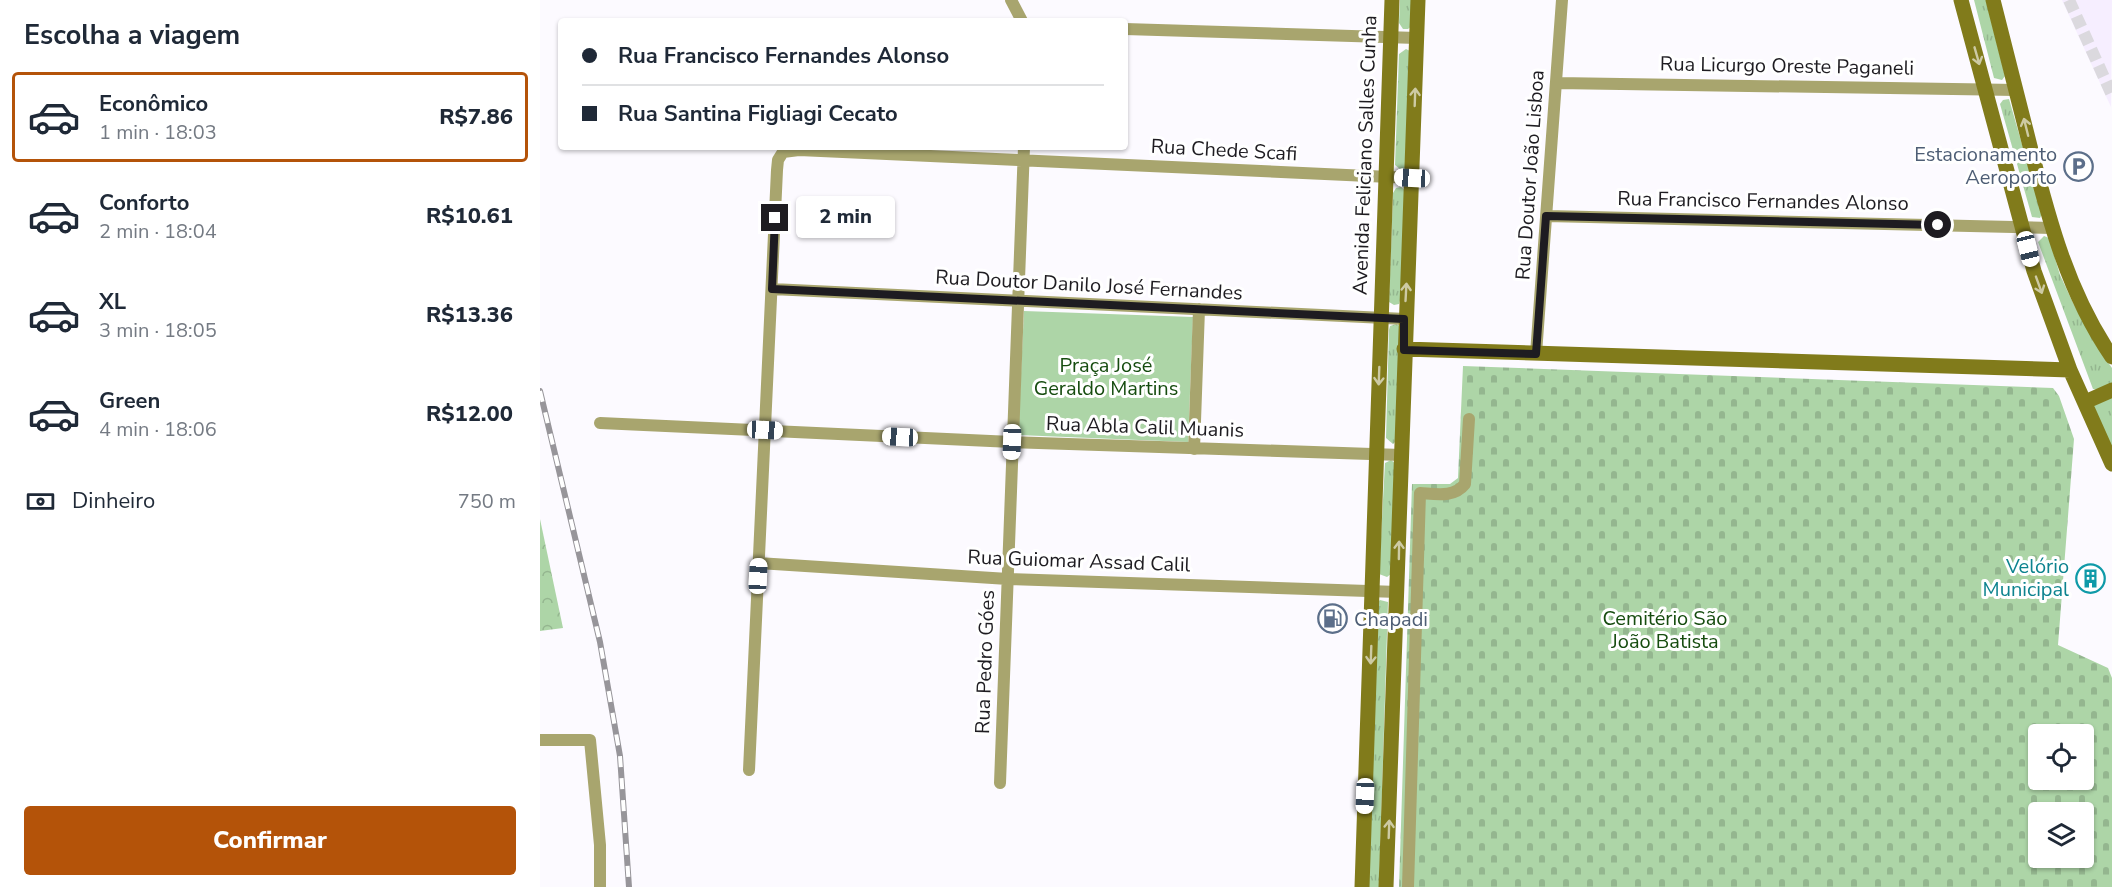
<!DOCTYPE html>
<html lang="pt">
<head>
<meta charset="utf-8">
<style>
	:root { --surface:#fff; --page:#f6f6f7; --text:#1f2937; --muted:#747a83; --line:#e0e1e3; --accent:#b45309 }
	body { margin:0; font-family:"Nunito Sans",sans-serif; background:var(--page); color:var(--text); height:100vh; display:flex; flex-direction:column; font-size:22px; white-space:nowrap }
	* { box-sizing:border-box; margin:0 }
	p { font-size:20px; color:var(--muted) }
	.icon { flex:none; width:33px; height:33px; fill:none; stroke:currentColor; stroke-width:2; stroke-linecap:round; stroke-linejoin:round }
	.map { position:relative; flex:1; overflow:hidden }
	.panel { display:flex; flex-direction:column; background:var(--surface); width:540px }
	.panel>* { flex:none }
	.top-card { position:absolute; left:18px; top:18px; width:570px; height:132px; border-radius:6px; box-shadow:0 2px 4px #0004; display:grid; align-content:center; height:132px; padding:0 24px; background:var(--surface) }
	.controls { position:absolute; left:1488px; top:724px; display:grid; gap:12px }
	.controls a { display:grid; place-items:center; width:66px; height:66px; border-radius:6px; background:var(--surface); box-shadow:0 2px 4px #0004; font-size:30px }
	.end { position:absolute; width:27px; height:27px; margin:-14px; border:8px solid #1e1c21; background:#fff; box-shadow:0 0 0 3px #fff }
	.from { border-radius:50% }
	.bubble { position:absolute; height:42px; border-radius:6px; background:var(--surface); box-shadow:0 2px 4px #0004; font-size:20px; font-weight:800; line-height:42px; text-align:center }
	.car { position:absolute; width:18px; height:36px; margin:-18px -9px; border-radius:8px; box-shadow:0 0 4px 2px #0007; background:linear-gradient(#fff 24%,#345 0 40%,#fff 0 76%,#345 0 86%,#fff 0) }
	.top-card b { display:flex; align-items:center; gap:21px; height:57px; font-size:22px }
	.top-card b+b { border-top:2px solid var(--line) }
	.top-card i { width:15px; height:15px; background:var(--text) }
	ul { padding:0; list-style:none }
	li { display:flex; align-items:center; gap:18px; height:90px; margin:0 12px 9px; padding:0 12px; border:3px solid transparent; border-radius:6px }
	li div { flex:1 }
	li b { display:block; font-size:22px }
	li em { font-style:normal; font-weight:800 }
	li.current { border-color:var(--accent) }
	li>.icon { width:54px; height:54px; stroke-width:1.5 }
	h2 { padding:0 24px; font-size:27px; line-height:72px }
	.pay { display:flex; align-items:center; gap:15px; height:66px; padding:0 24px; font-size:22px }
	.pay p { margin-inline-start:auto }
	.primary-button { display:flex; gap:12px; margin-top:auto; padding:12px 24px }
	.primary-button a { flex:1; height:69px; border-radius:6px; background:var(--accent); color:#fff; font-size:24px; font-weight:800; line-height:69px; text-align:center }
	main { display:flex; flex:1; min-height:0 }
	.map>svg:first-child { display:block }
	.built { fill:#f6eeff }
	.grass { fill:url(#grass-tufts) }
	.forest { fill:url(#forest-crowns) }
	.cemetery { fill:url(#cemetery-stones); fill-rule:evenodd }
	.green { fill:#add5a7 }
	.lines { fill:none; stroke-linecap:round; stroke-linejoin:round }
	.street-tunnel { stroke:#dbd9de; stroke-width:12; stroke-dasharray:12 6; stroke-linecap:butt }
	.street { stroke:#a8a56e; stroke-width:12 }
	.secondary { stroke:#817b1b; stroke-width:15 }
	.rail-casing { stroke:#97959a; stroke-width:6 }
	.rail { stroke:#fff; stroke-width:4; stroke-dasharray:11; stroke-linecap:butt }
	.oneway { stroke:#cdcaa4 }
	.route { stroke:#1e1c21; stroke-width:8 }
	.labels { text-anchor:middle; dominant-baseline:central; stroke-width:6; stroke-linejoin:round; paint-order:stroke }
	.street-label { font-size:20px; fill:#1e1c21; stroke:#fff }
	.service-label { font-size:20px; fill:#4e5e75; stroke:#fff; text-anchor:end }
	.park-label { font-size:20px; fill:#164c0f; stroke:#fff }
	.culture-label { font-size:20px; fill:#0d838f; stroke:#fff; text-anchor:end }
</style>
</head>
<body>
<main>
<section class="panel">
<h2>Escolha a viagem</h2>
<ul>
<li class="current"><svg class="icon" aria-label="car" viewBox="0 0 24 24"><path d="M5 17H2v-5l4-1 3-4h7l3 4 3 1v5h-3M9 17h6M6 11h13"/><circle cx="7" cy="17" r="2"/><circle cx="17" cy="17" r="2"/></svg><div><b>Econômico</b><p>1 min · 18:03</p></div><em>R$7.86</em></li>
<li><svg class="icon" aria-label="car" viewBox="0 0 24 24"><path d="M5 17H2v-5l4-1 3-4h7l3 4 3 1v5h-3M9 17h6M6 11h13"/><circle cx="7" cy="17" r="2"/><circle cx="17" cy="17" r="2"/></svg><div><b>Conforto</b><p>2 min · 18:04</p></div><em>R$10.61</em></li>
<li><svg class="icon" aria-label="car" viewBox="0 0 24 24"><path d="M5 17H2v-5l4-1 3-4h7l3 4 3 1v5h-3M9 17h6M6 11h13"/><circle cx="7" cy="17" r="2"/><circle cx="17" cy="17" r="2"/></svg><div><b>XL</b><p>3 min · 18:05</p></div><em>R$13.36</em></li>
<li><svg class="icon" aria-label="car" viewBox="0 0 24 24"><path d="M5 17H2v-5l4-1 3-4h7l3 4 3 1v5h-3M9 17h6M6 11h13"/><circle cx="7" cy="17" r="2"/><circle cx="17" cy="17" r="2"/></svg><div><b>Green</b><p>4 min · 18:06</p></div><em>R$12.00</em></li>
</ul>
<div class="pay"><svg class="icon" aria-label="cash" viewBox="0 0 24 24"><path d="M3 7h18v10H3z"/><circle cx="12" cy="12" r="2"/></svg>Dinheiro<p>750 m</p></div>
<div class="primary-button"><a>Confirmar</a></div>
</section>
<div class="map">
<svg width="1572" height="887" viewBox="0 0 1572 887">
	<defs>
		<pattern id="grass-tufts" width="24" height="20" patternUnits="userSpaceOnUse" patternTransform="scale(1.5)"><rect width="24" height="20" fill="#add5a7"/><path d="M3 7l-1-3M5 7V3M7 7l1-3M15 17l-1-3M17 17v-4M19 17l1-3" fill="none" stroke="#94b68f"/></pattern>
		<pattern id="forest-crowns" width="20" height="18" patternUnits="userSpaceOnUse" patternTransform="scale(1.5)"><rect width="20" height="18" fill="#add5a7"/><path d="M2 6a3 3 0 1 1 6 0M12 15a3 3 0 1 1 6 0" fill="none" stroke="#94b68f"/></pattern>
		<pattern id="cemetery-stones" width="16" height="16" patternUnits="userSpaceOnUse" patternTransform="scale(1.5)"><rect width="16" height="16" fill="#add5a7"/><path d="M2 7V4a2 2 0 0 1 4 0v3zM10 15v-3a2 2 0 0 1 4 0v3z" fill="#94b68f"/></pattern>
	</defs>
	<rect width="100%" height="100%" fill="#fcfaff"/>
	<path class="built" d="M1522,0h50l-1,107z"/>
	<path class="grass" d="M860,0h13v25l-5,4h-5l-4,-6z
		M1434,0h12l19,76 -3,4 -8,-2z
		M866,49l4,2 -5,117 -5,1 -5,-4 4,-111z
		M1469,99l33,115 -2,4 -8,-1 -32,-113 3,-4z
		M861,187l4,3 -4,107 -2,7 -5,1 -5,-3 4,-109 3,-5z
		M1504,236l5,2 11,37 14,30 22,40 16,23v15l-12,7 -7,-1 -55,-147z
		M856,324l4,2 -4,115 -3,3 -7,-6 3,-108 1,-4z
		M1572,397v51l-19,-42z
		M851,460l5,4 -5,110 -4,3 -8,-3 6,-111z
		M840,600l8,2 -9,285h-11l9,-284z"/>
	<path class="forest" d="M0,519l23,109 -23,3z"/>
	<path class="cemetery" d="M923,366l590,22 6,8 15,43 -16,206 50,23 4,10v209h-713l13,-403h38l8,-6zM1498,735h46v45h-46zM1498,813h46v45h-46z"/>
	<path class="green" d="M484,311l169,6 -5,125 -170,-7z"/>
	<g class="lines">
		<path class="street-tunnel" d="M1529,0l43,95"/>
		<path class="street" d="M471,0l11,21
			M585,29l292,9
			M1017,83l459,7
			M1007,216l504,12
			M232,289l633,30
			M996,354l26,-354
			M60,423l412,19 389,13
			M654,449l5,-140
			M219,563l249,16 390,13
			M0,740h50l10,105v42
			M209,770l28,-600 1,-10 5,-8 16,-2 613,28
			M460,783l24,-636
			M868,887l12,-394c16,1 34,5 45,-9l4,-65"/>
		<path class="secondary" d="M1421,0l73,271 36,99 42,94
			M1453,0c12,49 25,97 37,146 19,74 38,147 82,211
			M864,349l666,21
			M1545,402l27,-12
			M822,887l30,-887
			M846,887l32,-887"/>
		<defs>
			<path id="rail" d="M0,391l60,251 20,114 9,131"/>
		</defs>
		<use href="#rail" class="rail-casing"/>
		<use href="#rail" class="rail"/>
	</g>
	<defs><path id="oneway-shaft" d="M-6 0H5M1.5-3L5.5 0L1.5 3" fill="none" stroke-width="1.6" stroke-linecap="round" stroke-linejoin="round" transform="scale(1.5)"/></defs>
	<g class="oneway">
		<use href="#oneway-shaft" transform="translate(1437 56) rotate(74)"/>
		<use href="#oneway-shaft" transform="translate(875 97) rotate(-88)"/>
		<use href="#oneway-shaft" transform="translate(1486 127) rotate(-104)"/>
		<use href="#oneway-shaft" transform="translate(1499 285) rotate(70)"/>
		<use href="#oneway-shaft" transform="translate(866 292) rotate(-87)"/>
		<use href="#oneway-shaft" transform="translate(839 376) rotate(92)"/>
		<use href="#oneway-shaft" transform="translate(859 550) rotate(-89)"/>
		<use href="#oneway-shaft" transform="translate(831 655) rotate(92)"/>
		<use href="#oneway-shaft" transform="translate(849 829) rotate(-88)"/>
	</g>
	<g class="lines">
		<path class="route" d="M235,218l-3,71 632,30v31l132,4 10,-138 392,9"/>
	</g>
	<defs>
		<symbol id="parking-ring" viewBox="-11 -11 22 22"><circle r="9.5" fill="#fff" stroke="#5c6f8a" stroke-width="1.5"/><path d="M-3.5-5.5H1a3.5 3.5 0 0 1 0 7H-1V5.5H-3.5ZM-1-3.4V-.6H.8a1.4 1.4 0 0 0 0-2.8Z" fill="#5c6f8a"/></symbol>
		<symbol id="building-ring" viewBox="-11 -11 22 22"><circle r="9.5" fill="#fff" stroke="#0f9aa8" stroke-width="1.5"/><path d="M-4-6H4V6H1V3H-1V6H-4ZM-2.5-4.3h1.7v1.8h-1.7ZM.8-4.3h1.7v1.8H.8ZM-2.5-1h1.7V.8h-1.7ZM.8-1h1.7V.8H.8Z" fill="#0f9aa8"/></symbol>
		<symbol id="fuel-ring" viewBox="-11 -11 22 22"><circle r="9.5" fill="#fff" stroke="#5c6f8a" stroke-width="1.5"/><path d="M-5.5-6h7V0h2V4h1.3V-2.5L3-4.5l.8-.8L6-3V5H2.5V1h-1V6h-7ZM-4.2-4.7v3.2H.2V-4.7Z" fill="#5c6f8a"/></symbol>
	</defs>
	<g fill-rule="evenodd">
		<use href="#parking-ring" x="1522" y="150" width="33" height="33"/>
		<use href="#building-ring" x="1534" y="562" width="33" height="33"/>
		<use href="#fuel-ring" x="776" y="602" width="33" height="33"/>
	</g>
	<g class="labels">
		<g class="street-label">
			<text transform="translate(1247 66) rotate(1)">Rua Licurgo Oreste Paganeli</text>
			<text transform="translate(684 150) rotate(3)">Rua Chede Scafi</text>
			<text transform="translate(825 155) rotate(-88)">Avenida Feliciano Salles Cunha</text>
			<text transform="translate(990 175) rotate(-86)">Rua Doutor João Lisboa</text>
			<text transform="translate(1223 201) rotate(1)">Rua Francisco Fernandes Alonso</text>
			<text transform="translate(549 285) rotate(3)">Rua Doutor Danilo José Fernandes</text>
			<text transform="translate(605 427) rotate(2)">Rua Abla Calil Muanis</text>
			<text transform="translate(539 561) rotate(2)">Rua Guiomar Assad Calil</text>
			<text transform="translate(445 662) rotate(-88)">Rua Pedro Góes</text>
		</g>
		<g class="service-label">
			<text x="1517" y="154">Estacionamento<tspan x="1517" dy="23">Aeroporto</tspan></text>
			<text x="814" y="619" text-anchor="start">Chapadi</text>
		</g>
		<g class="park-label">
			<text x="566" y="365">Praça José<tspan x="566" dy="23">Geraldo Martins</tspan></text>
			<text x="1125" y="618">Cemitério São<tspan x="1125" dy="23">João Batista</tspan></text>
		</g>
		<g class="culture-label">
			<text x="1529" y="566">Velório<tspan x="1529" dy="23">Municipal</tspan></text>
		</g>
	</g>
</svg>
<div class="controls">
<a><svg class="icon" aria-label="locate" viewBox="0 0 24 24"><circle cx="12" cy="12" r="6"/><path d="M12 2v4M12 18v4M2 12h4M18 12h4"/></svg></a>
<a><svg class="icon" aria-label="layers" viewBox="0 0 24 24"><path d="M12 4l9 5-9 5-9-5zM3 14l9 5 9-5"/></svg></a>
</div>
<i class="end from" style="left:1398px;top:225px"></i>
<i class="end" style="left:235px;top:218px"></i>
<div class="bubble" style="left:256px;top:196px;width:99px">2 min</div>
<i class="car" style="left:872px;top:178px;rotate:273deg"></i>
<i class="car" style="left:1488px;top:249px;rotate:166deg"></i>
<i class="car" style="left:225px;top:430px;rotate:93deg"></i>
<i class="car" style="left:360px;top:437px;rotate:273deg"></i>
<i class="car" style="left:472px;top:442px;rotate:182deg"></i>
<i class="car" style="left:218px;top:576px;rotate:3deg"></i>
<i class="car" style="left:825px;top:796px;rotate:182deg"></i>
<div class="top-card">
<b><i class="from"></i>Rua Francisco Fernandes Alonso</b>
<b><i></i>Rua Santina Figliagi Cecato</b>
</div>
</div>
</main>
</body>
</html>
